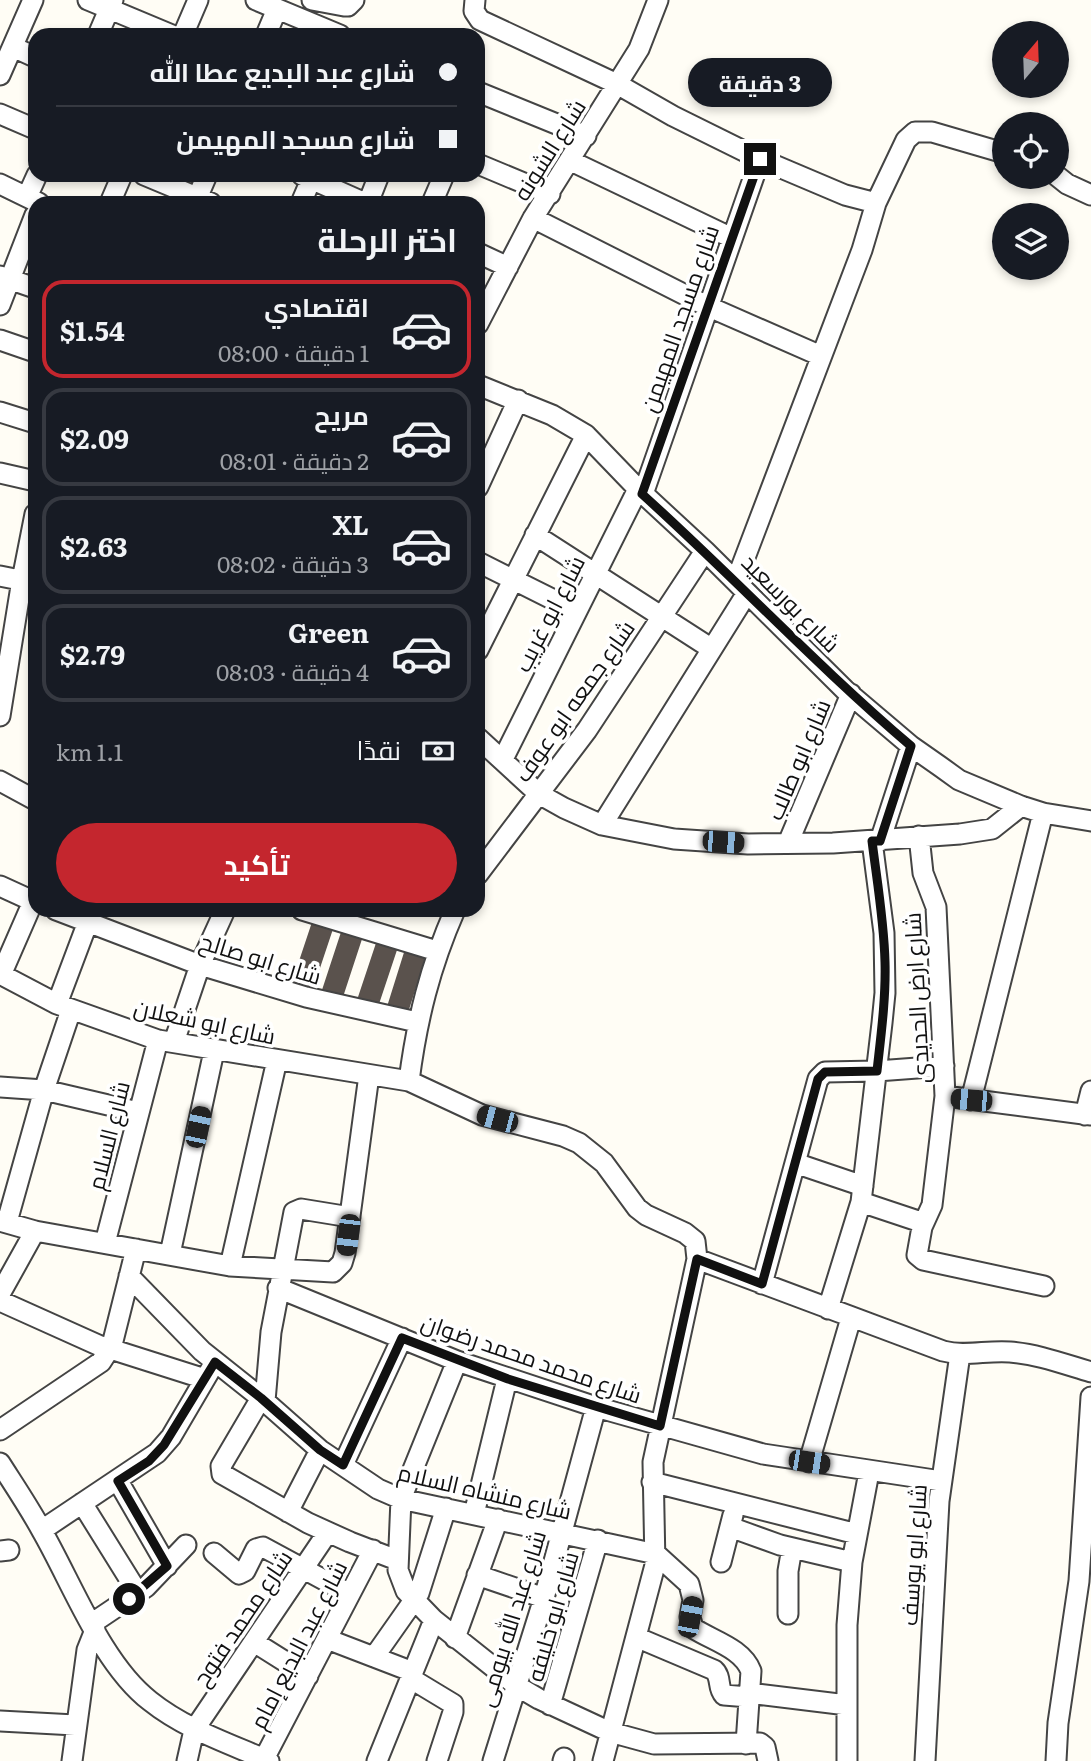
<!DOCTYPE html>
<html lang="ar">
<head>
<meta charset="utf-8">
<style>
	:root { --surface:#171b24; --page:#242831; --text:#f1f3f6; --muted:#9ea1a6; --line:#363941; --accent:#c4262e }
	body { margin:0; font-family:Literata,Cairo,serif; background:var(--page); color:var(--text); direction:rtl; height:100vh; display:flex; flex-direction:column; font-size:26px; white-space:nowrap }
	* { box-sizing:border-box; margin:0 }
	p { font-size:23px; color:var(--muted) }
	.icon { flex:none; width:38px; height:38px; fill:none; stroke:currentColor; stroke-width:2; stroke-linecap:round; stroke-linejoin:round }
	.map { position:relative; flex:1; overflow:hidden; direction:ltr }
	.panel { position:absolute; left:28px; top:196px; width:457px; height:721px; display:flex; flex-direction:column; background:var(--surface); border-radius:21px; box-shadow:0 4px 10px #0003; direction:rtl }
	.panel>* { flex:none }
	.banner { position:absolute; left:28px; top:28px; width:457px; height:154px; border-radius:21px; box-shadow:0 4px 10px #0003; direction:rtl; display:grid; align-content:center; height:154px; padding:0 28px; background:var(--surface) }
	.needle { width:46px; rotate:19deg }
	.buttons { position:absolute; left:992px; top:21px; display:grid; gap:14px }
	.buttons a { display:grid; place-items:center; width:77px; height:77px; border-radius:50%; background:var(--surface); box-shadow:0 4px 10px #0003; font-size:35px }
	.end { position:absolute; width:32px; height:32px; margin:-16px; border:9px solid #111; background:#fff; box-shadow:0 0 0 4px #fff }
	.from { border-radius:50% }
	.bubble { position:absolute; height:49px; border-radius:24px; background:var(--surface); box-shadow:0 4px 10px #0003; font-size:23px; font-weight:700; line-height:49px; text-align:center; direction:rtl }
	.car { position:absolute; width:21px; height:42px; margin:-21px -10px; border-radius:9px; box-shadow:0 0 5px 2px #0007; background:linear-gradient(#222 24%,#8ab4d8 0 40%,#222 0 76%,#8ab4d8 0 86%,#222 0) }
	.banner b { display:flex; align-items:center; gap:24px; height:66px; font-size:26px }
	.banner b+b { border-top:2px solid var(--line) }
	.banner i { width:18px; height:18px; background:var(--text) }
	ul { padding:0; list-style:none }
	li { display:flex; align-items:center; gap:21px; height:98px; margin:0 14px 10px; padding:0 14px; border:4px solid var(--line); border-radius:21px }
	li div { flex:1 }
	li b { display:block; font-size:26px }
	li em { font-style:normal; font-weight:700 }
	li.active { border-color:var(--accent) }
	li>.icon { width:63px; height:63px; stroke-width:1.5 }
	h2 { padding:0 28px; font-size:32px; line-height:84px }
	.pay { display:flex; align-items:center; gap:18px; height:77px; padding:0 28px; font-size:26px }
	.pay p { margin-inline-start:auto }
	.cta { display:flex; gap:14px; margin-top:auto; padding:14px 28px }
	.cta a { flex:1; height:80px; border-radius:42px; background:var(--accent); color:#fff; font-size:28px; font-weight:700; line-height:80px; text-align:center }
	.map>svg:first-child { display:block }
	.building { fill:#5a524d }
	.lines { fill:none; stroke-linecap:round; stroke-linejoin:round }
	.minor-casing { stroke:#444; stroke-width:23 }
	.minor { stroke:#fff; stroke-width:19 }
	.route { stroke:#111; stroke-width:9 }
	.labels { text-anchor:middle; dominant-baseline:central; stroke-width:7; stroke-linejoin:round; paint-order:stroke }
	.street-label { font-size:23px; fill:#111; stroke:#fff }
</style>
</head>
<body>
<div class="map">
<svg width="1091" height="1761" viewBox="0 0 1091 1761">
	<rect width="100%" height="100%" fill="#fffdf5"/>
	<path class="building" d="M314,916l21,7 -22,66 -21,-7z
		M343,926l21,7 -22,67 -21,-7z
		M378,937l21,7 -22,66 -21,-7z
		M406,946l21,7 -21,66 -21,-6z"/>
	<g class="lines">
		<defs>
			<path id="minor" d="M88,0l84,35
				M256,0l84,35
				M312,0l32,6h4l6,-6
				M475,0l-1,11 6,9 137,64 56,32 87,43 85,36 31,8 -14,47 -126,331
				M98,35l15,-35
				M183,35l15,-35
				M266,35l11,-26
				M13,47l22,10
				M0,75l33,-75
				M478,92l108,44
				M0,114l35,15
				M571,161l161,77
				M478,164l72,30
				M144,175l67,28
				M302,175l63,28
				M1057,176l10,8 24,11
				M0,184l39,19
				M27,197l10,-22
				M110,203l12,-28
				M195,203l12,-28
				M301,203l12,-28
				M368,203l11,-28
				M432,203l12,-28
				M876,203l30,-63 9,-8h17l72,21
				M533,218l174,88 114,50
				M478,253l30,14
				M0,276l35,12
				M0,305l35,-90
				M478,324l55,-106 106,-169 19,-49
				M0,340l35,12
				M478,385l74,30 34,20 52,54 67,62 140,139 66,56 30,21 18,13 62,26 22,7 48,8
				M0,412l35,11
				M0,473l35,8
				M478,487l40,-87
				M643,494l117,-335
				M535,535l177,114
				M478,562l98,49
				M0,576l35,7
				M478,650l108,-215
				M0,716l22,-136 13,-66
				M478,738l61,56 25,14 38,17 72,14 74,5 85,-1 127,-9 32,-5 29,-23
				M503,759l135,-270
				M0,781l35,19
				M602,825l145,-232
				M919,836l4,37 13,34 9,189 146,19
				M880,841l31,-95
				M788,843l63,-149
				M478,874l109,-144 118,-179
				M0,886l35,16
				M56,910l144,55 106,32 111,25
				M302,910l135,41
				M0,974l57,30 101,36 251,41 73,34 81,21 16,7 25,20 33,45 9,7 39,18 10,8 2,18 -44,203 2,103 -52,196
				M1,975l34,-78
				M57,1004l35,-93
				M174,1042l26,-77 25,-55
				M409,1081c8,-62 21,-114 46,-171
				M0,1087l44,3 94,22
				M971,1100l72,-287
				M1085,1115l6,-24
				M795,1163l68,23
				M861,1202l57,19 4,6 -5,28 6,5 121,26
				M0,1221l35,10 195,35 103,6 9,-9 3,-10 24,-178
				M7,1222l37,-132 27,-80
				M922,1227l10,-22 13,-109
				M105,1243l53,-203
				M170,1254l44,-203
				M697,1259l246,92c22,6 44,-1 67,1 27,2 54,12 81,20
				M230,1266l47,-206
				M129,1276l73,75 59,47 59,52 58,39 23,10 255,55 33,30 4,16 -3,17 3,11c20,13 49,20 58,43l-5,73
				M762,1284l56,-205 7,-7 52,-1 67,-5
				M278,1288l179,73 139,46 167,47 178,27
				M0,1294l35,-63
				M0,1301l98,44 107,34
				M828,1309l33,-107 21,-179 3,-30 -1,-60 -12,-92
				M457,1361l-56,138 -3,71 8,21 28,29 83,66 22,13 71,33 44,12 106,-1 5,4 3,14
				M261,1398l-40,68 1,8 86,49 42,19 47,18
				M265,1401l6,-69 23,-120 7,-3 49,8
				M0,1430l101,-68 11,-17 24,-96
				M809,1462l42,-144
				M0,1463c14,22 29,44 42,68 30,52 60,133 108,170 35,28 78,42 119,60
				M343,1465l59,-127
				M118,1481l49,85
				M652,1482l205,52
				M82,1503l56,90
				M288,1512l32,-62
				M474,1514l33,-135
				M730,1527l50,18 72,17
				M42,1530l115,-77 14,-16 44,-75
				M0,1551l9,-1
				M214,1553l25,21 6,-3 11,-22 7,-2 87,47
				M721,1562l12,-47
				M477,1575l67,23
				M788,1614v-43l4,-23
				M91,1624l55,-37 40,-42
				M636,1637l78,33c8,7 3,18 10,25l25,2
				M455,1638l43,-119
				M327,1639l86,33
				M254,1642l54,34
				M374,1657l45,-64 27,-85
				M410,1678l43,26v8l-16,49
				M749,1693l98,12
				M550,1705l48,-165
				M0,1721l75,4
				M264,1759l109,-209
				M72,1761l15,-111 8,-20
				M187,1761l7,-31 134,-198
				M377,1761l57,-141
				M493,1761l51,-163 52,-191
				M563,1761l1,-3
				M847,1761v-136l5,-63 17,-90
				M925,1761l14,-260 21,-147
				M1056,1761l2,-38 21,-142 12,-184"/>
		</defs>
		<use href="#minor" class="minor-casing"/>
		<use href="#minor" class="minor"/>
	</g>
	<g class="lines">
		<path class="route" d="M129,1599l38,-33 -49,-85 31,-20 15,-16 51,-83 46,36 59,52 23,15 59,-127 106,41 152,47 37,-167 65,25 56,-205 7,-7 52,-1c4,-36 9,-73 8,-109 -1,-41 -8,-81 -13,-121h8l31,-95c-94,-80 -178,-170 -269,-252l118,-335"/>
	</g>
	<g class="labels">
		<g class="street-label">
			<text transform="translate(548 149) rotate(-58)">شارع الشونه</text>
			<text transform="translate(678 318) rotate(-71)">شارع مسجد المهيمن</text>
			<text transform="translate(792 602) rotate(45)">شارع بورسعيد</text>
			<text transform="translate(548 613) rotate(-63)">شارع ابو غريب</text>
			<text transform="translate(573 700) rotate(-55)">شارع جمعه ابو عوف</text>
			<text transform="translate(797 759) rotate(-67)">شارع ابو طالب</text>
			<text transform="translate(261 957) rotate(17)">شارع ابو صالح</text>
			<text transform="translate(915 998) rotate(-93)">شارع ارض الحديدى</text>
			<text transform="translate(205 1020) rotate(12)">شارع ابو شعلان</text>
			<text transform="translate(107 1135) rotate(-76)">شارع السلام</text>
			<text transform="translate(532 1357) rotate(19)">شارع محمد محمد رضوان</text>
			<text transform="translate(485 1490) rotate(13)">شارع منشاه السلام</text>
			<text transform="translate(912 1555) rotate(-86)">شارع ابو يوسف</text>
			<text transform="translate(551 1616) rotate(-74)">شارع ابو خليفه</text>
			<text transform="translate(241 1617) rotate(-56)">شارع محمد فتوح</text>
			<text transform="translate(510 1618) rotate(-73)">شارع عبد الله بيومى</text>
			<text transform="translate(297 1644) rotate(-63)">شارع عبد البديع إمام</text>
		</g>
	</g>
</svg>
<div class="buttons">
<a><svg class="needle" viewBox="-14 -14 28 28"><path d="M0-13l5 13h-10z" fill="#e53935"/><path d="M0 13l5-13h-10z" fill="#9ea1a6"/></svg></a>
<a><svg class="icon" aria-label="locate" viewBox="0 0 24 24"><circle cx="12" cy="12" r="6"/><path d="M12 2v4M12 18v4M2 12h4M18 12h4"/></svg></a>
<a><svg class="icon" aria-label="layers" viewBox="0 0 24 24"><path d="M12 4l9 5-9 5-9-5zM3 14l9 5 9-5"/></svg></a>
</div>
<i class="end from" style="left:129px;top:1599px"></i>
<i class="end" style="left:760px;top:159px"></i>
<div class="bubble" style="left:688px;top:58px;width:144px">3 دقيقة</div>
<i class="car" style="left:723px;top:842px;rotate:94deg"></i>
<i class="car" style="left:971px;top:1100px;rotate:275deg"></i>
<i class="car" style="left:497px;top:1119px;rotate:285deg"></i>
<i class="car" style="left:198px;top:1127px;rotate:12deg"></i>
<i class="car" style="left:348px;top:1235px;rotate:187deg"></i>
<i class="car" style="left:809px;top:1462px;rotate:99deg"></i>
<i class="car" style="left:690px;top:1617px;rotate:11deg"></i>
<div class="banner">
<b><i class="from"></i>شارع عبد البديع عطا الله</b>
<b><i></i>شارع مسجد المهيمن</b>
</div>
<section class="panel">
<h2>اختر الرحلة</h2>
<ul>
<li class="active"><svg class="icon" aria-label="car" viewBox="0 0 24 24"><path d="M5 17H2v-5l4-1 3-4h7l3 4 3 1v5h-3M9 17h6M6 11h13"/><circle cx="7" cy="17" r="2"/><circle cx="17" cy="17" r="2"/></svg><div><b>اقتصادي</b><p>1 دقيقة · 08:00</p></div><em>$1.54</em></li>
<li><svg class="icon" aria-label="car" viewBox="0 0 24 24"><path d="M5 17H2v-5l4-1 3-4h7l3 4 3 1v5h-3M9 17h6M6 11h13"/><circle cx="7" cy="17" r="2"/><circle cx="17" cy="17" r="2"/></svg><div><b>مريح</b><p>2 دقيقة · 08:01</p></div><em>$2.09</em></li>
<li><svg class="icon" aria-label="car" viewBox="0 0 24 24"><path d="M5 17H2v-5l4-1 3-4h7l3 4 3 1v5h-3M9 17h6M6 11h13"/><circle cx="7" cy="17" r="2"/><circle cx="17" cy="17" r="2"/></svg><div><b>XL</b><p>3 دقيقة · 08:02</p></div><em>$2.63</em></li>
<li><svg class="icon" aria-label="car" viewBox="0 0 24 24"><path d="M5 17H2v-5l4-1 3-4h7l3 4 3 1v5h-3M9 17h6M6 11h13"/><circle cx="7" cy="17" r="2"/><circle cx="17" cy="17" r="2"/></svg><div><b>Green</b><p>4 دقيقة · 08:03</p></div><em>$2.79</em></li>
</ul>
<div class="pay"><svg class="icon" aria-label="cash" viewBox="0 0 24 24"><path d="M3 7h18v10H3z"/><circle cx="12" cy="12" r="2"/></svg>نقدًا<p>1.1 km</p></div>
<div class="cta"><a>تأكيد</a></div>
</section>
</div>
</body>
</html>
